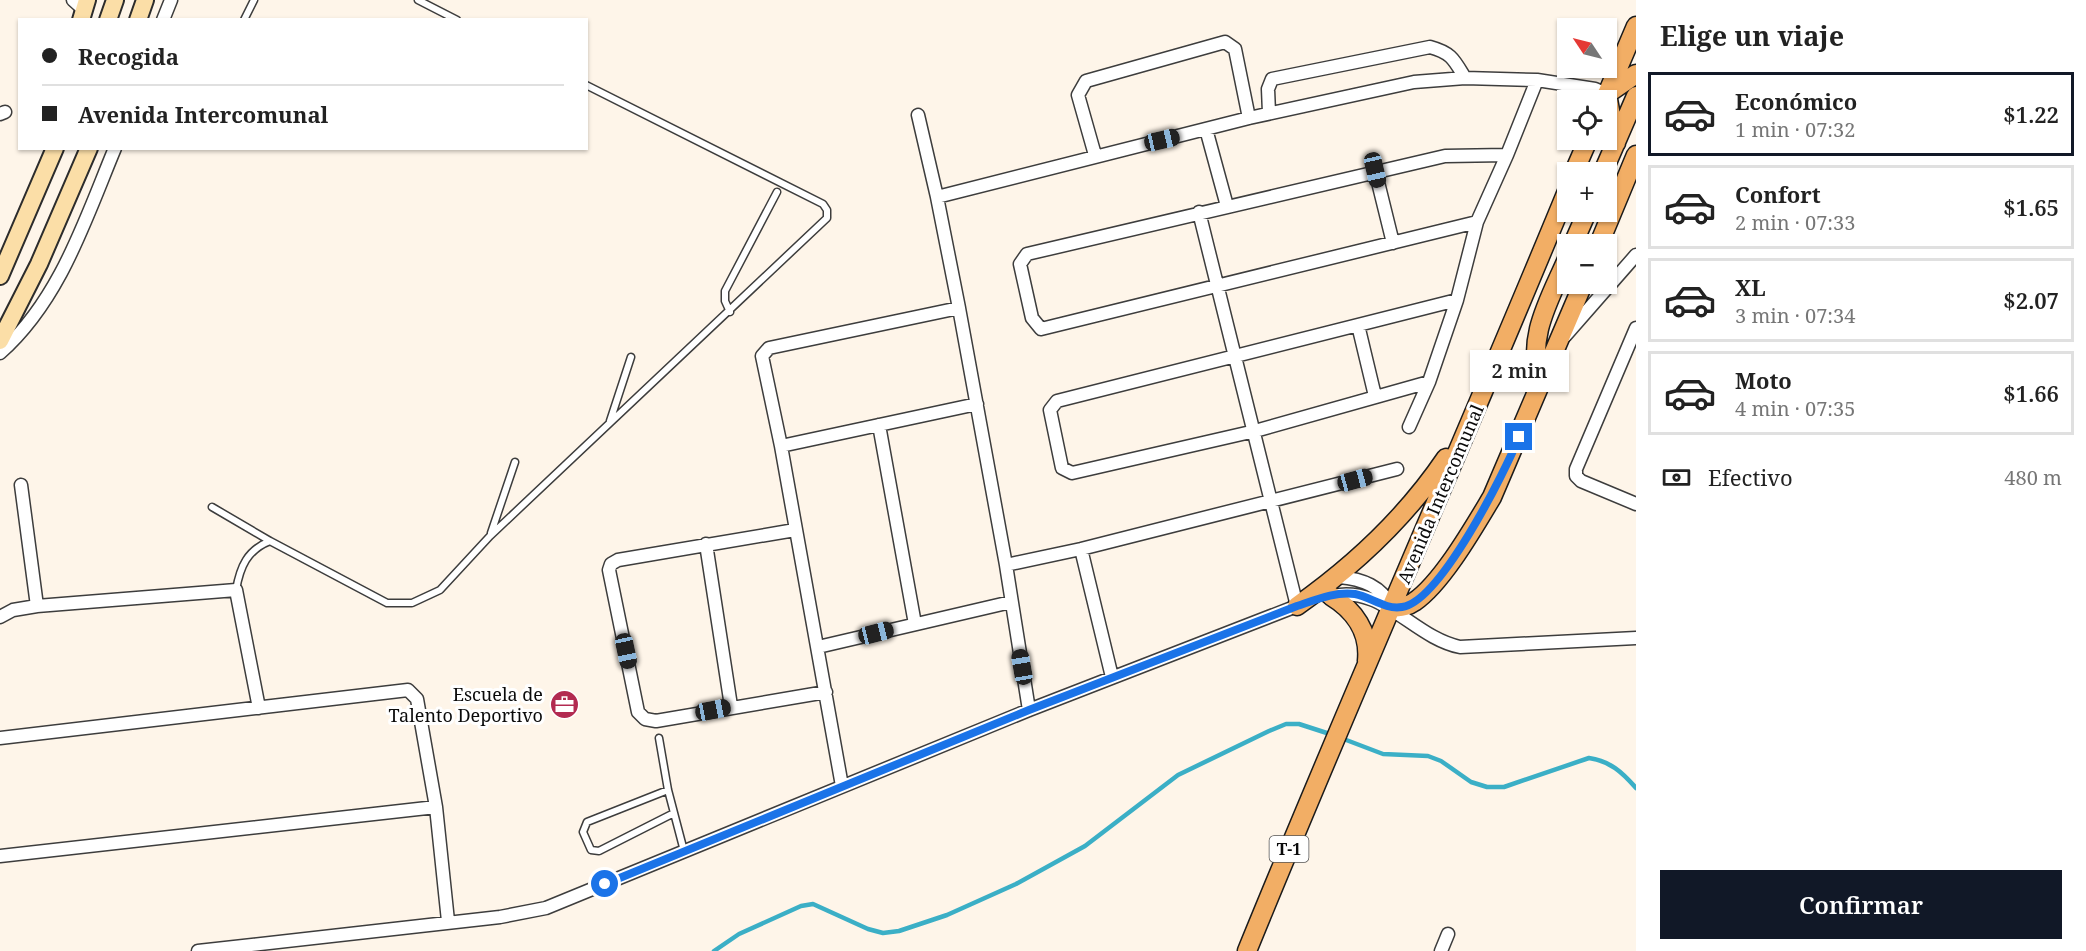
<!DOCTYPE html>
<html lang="es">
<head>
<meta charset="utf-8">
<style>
	:root { --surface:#fff; --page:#f2f2f2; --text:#222; --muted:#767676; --line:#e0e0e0; --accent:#111827 }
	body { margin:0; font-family:"Noto Serif",serif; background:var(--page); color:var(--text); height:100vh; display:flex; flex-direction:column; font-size:22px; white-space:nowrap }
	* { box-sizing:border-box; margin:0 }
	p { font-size:20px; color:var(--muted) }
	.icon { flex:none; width:33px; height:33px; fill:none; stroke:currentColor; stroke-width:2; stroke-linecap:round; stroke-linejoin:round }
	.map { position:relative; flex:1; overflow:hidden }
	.drawer { display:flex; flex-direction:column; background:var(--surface); width:450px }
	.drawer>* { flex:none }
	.guide { position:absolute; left:18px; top:18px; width:570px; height:132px; border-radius:0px; box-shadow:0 2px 4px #0004; display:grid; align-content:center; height:132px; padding:0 24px; background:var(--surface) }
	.needle { width:39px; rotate:305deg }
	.fabs { position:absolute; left:1557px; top:18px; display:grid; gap:12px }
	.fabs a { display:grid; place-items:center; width:60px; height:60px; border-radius:0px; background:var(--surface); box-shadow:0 2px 4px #0004; font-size:30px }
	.end { position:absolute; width:27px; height:27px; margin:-14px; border:8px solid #1a73e8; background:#fff; box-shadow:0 0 0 3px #fff }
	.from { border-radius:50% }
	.bubble { position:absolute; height:42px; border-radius:0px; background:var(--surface); box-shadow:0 2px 4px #0004; font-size:20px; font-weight:600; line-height:42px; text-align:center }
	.car { position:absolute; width:18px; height:36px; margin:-18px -9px; border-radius:8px; box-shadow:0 0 4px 2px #0007; background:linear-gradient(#222 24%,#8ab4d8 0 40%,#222 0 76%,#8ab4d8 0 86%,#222 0) }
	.guide b { display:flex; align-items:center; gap:21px; height:57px; font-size:22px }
	.guide b+b { border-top:2px solid var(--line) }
	.guide i { width:15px; height:15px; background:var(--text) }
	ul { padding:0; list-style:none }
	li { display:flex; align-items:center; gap:18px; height:84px; margin:0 12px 9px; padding:0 12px; border:3px solid var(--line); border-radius:0px }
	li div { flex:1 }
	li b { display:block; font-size:22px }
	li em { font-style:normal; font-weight:600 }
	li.on { border-color:var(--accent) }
	li>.icon { width:54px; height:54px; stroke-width:1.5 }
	h2 { padding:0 24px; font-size:27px; line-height:72px }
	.pay { display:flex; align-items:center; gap:15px; height:66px; padding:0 24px; font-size:22px }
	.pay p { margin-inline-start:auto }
	.button { display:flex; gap:12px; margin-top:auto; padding:12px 24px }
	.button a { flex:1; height:69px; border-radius:0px; background:var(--accent); color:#fff; font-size:24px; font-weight:600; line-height:69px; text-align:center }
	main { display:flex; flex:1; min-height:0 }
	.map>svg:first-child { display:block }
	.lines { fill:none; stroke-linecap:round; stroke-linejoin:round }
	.stream { stroke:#3bafc6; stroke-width:4.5 }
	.lane-casing { stroke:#3d3d3d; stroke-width:9 }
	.street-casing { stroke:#3d3d3d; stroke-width:15 }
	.secondary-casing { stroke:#2c2c2c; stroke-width:20 }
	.primary-casing { stroke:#1b1b1b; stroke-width:21 }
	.lane { stroke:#fff; stroke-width:6 }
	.street { stroke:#fff; stroke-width:12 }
	.secondary { stroke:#fbdea7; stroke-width:16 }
	.primary { stroke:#f2ae65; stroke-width:18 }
	.route { stroke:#1a73e8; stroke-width:8 }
	.labels { text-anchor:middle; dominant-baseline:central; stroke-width:6; stroke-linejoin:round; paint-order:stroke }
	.shield { fill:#fff; stroke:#545454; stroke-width:1.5 }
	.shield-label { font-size:16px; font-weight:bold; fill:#0a0a0a }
	.street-label { font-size:18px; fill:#0a0a0a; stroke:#fff }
	.poi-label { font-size:18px; fill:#0a0a0a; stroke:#fff; text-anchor:end }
</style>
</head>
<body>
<main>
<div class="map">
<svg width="1636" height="951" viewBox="0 0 1636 951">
	<rect width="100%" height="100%" fill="#fef5e9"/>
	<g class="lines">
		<path class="stream" d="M1341,738l42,16 45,2 13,5 30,21 16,5h17l85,-29c21,3 33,14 47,30
			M714,951l25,-17 62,-28 12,-2 55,25 15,4 16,-2 48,-16 69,-31 69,-38 93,-71 91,-44 17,-7h13l34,11"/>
		<defs>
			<path id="lane" d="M418,0l39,20
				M244,20l10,-20
				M730,312l-5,-11v-10l52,-99
				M610,421l21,-64
				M212,507l58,34
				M491,533l24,-71
				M236,590c4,-23 11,-40 34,-49l117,62h25l28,-13 50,-54 337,-318v-8l-4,-6 -237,-119
				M659,738l9,52 16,61
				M668,790l-81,32 -4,10 8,18 8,1 75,-38"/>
			<path id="street" d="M73,0l10,9
				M163,20l8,-20
				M1269,113l-1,-24 4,-10 158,-32c22,6 24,13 35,31
				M0,114l5,-2
				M918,115l19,82
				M1206,129l21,77
				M1095,155l-17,-60 8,-14 139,-39 10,7 14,69
				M1507,155l30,-75
				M1375,170l18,73
				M1199,212l98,394
				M959,308l-22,-111 312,-79 165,-36 51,-4 72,2 58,9 12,5
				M1358,325l17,71
				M1636,328l-60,141v7l5,5 55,23
				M1565,336l71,-81
				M0,353c60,-53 85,-133 115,-205
				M1429,382l-174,49 -183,42 -10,-5 -12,-58 7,-9 400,-101
				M879,425l36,199
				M1409,427l20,-45 28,-82 20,-78 30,-67 -62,1 -418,98 -7,10 12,54 9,11 436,-107
				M781,446l196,-42
				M21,485l16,121
				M795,530l-177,30 -7,4 -2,6 29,142 7,7 11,2 170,-29
				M706,544l25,162
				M1081,549l31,128
				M1006,565l75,-16 316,-80
				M1339,577c23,2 43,9 53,31
				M1328,597c54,-15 84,40 132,50l176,-9
				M0,617l13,-7 24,-4 199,-16 23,118
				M818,647l193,-45
				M0,738l408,-48 9,9 19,108 12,114
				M842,786l-61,-340 -19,-90 7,-8 190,-40 47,257 23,145
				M0,856l436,-49
				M198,951l302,-34 46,-9 483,-198 273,-106
				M1441,951l7,-17"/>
			<path id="secondary" d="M81,20l6,-20
				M108,20l7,-20
				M138,20l7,-20
				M0,276l55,-128
				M0,341l39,-77 50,-116"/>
			<path id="primary" d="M1607,94l29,-68
				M1616,143l-9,-49 29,-20
				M1574,172l14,-32
				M1603,172l33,-76
				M1573,244l14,-32
				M1599,244l37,-89
				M1541,384c-16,-46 9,-85 27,-127
				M1331,596c23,14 39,36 36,65
				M1297,606c58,-41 109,-89 149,-148
				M1392,608c8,-1 15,-1 22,-6 28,-19 60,-75 78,-105l91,-213
				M1247,951c104,-255 216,-507 321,-762"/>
		</defs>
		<use href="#lane" class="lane-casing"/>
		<use href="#street" class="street-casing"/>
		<use href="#secondary" class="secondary-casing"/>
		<use href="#primary" class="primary-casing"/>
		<use href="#lane" class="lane"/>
		<use href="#street" class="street"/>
		<use href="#secondary" class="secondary"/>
		<use href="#primary" class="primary"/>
	</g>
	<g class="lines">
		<path class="route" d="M605,884l424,-174 268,-104c18,-6 39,-15 58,-12 16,3 30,16 47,13 38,-5 103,-135 117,-170"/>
	</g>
	<defs>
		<symbol id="office-disc" viewBox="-11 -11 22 22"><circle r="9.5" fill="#b22a51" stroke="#fff"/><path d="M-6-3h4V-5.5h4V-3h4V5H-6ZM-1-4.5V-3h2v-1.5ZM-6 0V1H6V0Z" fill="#fff"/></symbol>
	</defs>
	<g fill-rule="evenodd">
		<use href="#office-disc" x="548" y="688" width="33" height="33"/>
	</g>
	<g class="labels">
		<rect class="shield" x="1269.5" y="836" width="39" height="26" rx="4.5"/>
		<g class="shield-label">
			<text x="1289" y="849">T-1</text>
		</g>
		<g class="street-label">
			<text transform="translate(1440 494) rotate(-67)">Avenida Intercomunal</text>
		</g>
		<g class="poi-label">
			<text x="543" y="694">Escuela de<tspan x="543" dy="21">Talento Deportivo</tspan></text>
		</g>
	</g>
</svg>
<div class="fabs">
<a><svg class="needle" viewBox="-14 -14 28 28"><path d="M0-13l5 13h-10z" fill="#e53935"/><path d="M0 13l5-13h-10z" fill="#767676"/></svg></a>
<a><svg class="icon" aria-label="locate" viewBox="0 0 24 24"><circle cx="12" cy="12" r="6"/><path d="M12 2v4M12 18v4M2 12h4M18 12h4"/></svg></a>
<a>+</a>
<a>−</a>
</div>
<i class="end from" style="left:605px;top:884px"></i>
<i class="end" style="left:1519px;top:437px"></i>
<div class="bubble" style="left:1470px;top:350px;width:99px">2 min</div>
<i class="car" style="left:1162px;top:140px;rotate:77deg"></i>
<i class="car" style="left:1375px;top:170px;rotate:167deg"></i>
<i class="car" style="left:1355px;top:480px;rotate:75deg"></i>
<i class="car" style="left:876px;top:633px;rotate:76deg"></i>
<i class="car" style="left:626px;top:651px;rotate:168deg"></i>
<i class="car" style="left:1022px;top:667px;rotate:350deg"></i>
<i class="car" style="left:713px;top:710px;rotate:79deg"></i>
<div class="guide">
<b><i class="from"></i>Recogida</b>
<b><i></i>Avenida Intercomunal</b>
</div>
</div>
<section class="drawer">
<h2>Elige un viaje</h2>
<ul>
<li class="on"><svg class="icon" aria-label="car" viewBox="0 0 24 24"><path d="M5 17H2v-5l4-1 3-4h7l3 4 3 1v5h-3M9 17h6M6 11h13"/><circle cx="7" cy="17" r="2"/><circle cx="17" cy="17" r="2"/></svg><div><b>Económico</b><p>1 min · 07:32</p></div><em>$1.22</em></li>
<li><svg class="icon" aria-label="car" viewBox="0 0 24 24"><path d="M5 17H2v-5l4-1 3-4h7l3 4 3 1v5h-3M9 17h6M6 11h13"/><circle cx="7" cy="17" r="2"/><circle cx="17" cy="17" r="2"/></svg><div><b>Confort</b><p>2 min · 07:33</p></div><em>$1.65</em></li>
<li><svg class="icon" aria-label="car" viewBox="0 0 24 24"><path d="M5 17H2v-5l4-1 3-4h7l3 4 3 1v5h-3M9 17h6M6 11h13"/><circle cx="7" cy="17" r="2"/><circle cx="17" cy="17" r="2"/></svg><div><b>XL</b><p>3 min · 07:34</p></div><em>$2.07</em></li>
<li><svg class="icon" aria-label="car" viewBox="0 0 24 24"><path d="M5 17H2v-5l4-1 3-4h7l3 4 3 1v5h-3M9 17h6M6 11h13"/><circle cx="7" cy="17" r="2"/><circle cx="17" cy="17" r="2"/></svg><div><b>Moto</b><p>4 min · 07:35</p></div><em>$1.66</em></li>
</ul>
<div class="pay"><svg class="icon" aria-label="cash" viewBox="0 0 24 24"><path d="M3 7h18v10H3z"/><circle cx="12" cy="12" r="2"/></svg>Efectivo<p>480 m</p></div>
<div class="button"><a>Confirmar</a></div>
</section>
</main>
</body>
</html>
